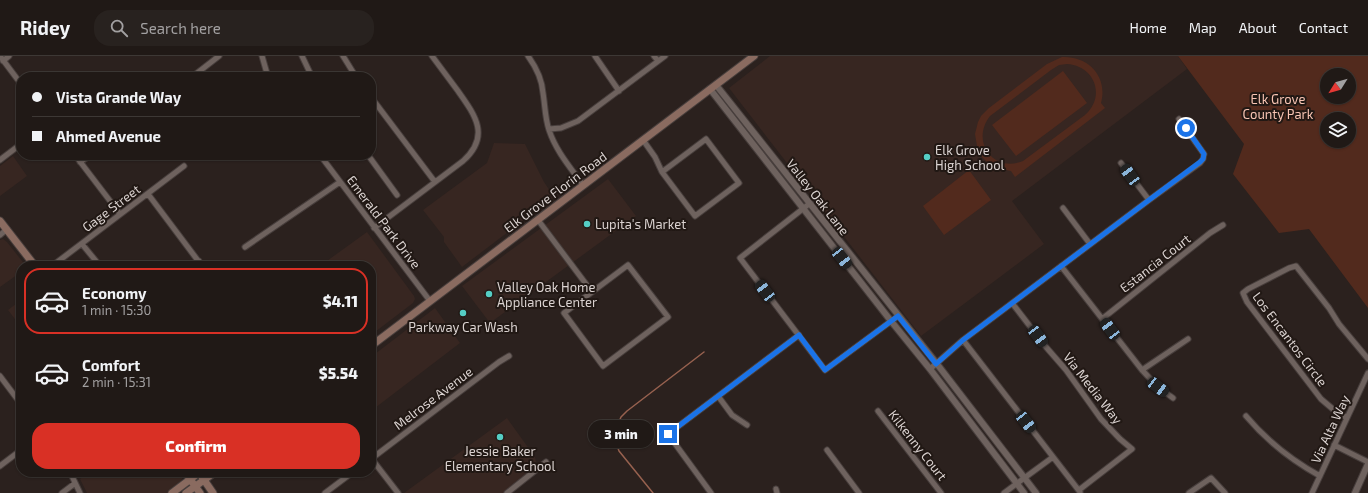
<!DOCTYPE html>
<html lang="en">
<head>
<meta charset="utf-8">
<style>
	:root { --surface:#201916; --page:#28221f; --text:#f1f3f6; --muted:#a2a0a1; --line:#3d3835; --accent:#d93025 }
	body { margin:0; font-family:"Exo 2",sans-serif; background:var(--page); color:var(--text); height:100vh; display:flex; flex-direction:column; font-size:15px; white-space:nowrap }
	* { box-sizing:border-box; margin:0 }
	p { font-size:13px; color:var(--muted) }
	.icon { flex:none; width:22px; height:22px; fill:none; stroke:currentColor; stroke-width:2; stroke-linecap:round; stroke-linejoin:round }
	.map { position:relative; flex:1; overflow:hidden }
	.details { position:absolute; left:16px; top:205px; width:360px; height:216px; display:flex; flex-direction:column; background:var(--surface); border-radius:16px; box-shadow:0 1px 3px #0004,0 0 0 1px var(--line) }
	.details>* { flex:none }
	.top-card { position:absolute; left:16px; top:16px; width:360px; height:88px; border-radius:16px; box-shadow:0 1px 3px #0004,0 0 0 1px var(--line); display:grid; align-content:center; height:88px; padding:0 16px; background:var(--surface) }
	.needle { width:26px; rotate:233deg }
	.tools { position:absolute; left:1320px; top:12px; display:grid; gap:8px }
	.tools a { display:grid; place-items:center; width:36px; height:36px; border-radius:50%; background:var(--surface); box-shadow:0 1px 3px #0004,0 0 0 1px var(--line); font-size:20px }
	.end { position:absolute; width:18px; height:18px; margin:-9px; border:5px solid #1a73e8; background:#fff; box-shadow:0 0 0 2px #fff }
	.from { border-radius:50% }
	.bubble { position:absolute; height:28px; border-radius:14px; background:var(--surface); box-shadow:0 1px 3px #0004,0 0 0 1px var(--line); font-size:13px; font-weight:800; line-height:28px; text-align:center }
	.car { position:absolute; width:12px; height:24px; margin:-12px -6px; border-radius:5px; box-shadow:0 0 3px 1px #0007; background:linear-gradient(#222 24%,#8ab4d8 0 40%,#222 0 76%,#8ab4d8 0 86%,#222 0) }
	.top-card b { display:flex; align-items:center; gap:14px; height:38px; font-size:15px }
	.top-card b+b { border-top:1px solid var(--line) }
	.top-card i { width:10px; height:10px; background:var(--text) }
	ul { padding:7px 0 0; list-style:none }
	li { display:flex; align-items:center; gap:12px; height:66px; margin:0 8px 6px; padding:0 8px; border:2px solid transparent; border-radius:16px }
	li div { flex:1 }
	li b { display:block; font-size:15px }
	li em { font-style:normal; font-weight:800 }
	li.on { border-color:var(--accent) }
	li>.icon { width:36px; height:36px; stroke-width:1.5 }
	.button { display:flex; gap:8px; margin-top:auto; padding:8px 16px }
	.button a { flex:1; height:46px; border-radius:16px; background:var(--accent); color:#fff; font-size:16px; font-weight:800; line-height:46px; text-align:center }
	header { display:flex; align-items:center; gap:24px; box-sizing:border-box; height:56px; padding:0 20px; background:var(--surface); border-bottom:1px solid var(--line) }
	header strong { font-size:19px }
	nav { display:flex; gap:22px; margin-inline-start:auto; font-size:14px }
	.search { width:280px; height:36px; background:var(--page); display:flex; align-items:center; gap:10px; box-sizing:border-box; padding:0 14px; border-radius:16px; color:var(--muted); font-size:15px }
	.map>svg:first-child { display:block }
	.built { fill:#372621 }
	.green { fill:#522a1d; fill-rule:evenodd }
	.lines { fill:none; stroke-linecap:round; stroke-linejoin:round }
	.stream { stroke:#97614f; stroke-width:1.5 }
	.minor-casing { stroke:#473e3c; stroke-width:7 }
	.tertiary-casing { stroke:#473e3c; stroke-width:8 }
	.secondary-casing { stroke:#473e3c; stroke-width:9 }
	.minor { stroke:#6e625e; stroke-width:5 }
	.tertiary { stroke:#6e625e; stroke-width:6 }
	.secondary { stroke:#8a6b60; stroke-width:7 }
	.route { stroke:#1a73e8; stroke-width:5 }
	.poi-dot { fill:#55cec5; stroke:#211814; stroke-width:1.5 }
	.labels { text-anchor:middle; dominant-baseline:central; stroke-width:4; stroke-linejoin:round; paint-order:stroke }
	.park-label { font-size:13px; fill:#f8c4b3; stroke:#211814 }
	.poi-label { font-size:13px; fill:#dbd3d1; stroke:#211814; text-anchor:start }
	.street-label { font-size:13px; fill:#dbd3d1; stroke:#211814 }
</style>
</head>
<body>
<header>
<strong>Ridey</strong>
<div class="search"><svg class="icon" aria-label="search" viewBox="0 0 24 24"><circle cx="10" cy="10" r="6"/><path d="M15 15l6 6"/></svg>Search here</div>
<nav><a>Home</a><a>Map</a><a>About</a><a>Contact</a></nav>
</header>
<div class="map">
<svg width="1368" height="437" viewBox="0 0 1368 437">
	<rect width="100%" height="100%" fill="#2b211e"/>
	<path class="built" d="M770,0h408l9,13 -175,132 32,43 -123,92 -192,-248z
		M494,87l31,1 19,38 10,15 -92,70 -18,-25v-5l-21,-27 64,-47z
		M13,100l14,20 -27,20v-30z
		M608,123l28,37 -146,107 -28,-37z
		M367,176l47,64 1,3 -2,4 -42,32v-69h-51z
		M3,183l4,3 19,24h-5v6l-21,15v-47z
		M21,244v27l-13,-17z
		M435,252l25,35 -89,68v-54z
		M507,362l28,39 2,10 -33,26h-100z
		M89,416h92l2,5 -3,6 -13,10h-80l-7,-14z"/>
	<path class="green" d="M1178,0h190v252l-59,-79 -30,4 -46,-59 11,-30zM1327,19h22v22h-22zM1327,63h22v22h-22z
		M1062,1c27,-1 46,20 39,46l4,5 -90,69 -4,-6 -14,-3 -10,-6 -5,-5 -5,-11 -2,-12 3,-12 3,-6 8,-8 58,-44zM1067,8c28,2 39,32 18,51l-62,46c-29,12 -53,-19 -33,-45l61,-46 8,-5z
		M1063,15l24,32 -71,53 -24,-31z
		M969,114l22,30 -47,35 -21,-29z"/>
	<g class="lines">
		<path class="stream" d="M653,437l-34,-42 -3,-8 -1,-8 2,-8 4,-10 6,-6 77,-59"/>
		<defs>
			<path id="minor" d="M0,0l21,28
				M262,0l6,21
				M302,0l10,21
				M343,0l13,21
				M528,0c8,11 14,23 15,37 2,12 2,25 6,37 7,21 21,37 34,55
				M595,0l24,35
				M654,0l4,5
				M3,5l6,-5
				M192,21l27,-21
				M371,41l64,85
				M549,73l12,-1 17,-7 87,-65
				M706,83l33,44 -44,33 -33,-44z
				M643,84l12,17 7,15
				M75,99l45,59
				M320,99l110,146
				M368,99l29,40
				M0,104l21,-16
				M80,106l11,-7
				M1121,107l28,37
				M148,138l54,72
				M809,148l-69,54 85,112 73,-54
				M1063,152l27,36
				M538,164l54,72
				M374,172l89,-67c28,-25 12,-46 -5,-70 -9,-12 -17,-23 -26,-35
				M0,179l7,-6
				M82,188l18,22
				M245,191l95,-65
				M628,209l40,52 -65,49 -39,-53z
				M52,210l132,-100
				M192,210l7,-5
				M1061,210l81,104 16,17 15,11
				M1012,247l34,44 20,23 35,49 19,20 12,10 -53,41
				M1102,263l108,-86 13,-8
				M963,284l117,152
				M930,313l33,-29 186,-140 51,-37 3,-4 1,-5 -25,-35
				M1142,314l46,-31
				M0,320l21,28
				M718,340l14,19 15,10
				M878,355l63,82
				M1246,360c21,25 45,44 74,60
				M1347,362l-13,-8 -13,-11 -74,-97 -4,-9 5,-4 41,-21 7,-2 33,42 10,16 29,35
				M1334,389l34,17
				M827,394l32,43
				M371,402l27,35
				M371,403l128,-97 10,-6
				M0,410l21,-16
				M70,416l10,21
				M776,433l1,4
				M62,437l12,-9
				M325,437l28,-21
				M507,437l39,-31
				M711,437l-43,-59 131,-99
				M1004,437l49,-36
				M1189,437l22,-15 14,15
				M1312,437l56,-120"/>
			<path id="tertiary" d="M716,29l221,279 99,129
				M710,33l181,232 39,48 94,124
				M1355,437l13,-29"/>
			<path id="secondary" d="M0,165l35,45
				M371,290l383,-290
				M185,416l15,21
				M202,421l11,16
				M172,437l28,-21
				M186,437l29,-21"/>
		</defs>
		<use href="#minor" class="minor-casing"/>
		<use href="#tertiary" class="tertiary-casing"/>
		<use href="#secondary" class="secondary-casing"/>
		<use href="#minor" class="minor"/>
		<use href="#tertiary" class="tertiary"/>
		<use href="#secondary" class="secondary"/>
	</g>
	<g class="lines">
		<path class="route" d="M668,378l131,-99 26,35 73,-54 38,48 27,-24 186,-140 51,-38 3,-3 1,-5 -18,-26"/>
	</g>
	<g class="poi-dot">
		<circle cx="927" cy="101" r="4"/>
		<circle cx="587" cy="168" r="4"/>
		<circle cx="489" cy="238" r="4"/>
		<circle cx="463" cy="257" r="4"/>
		<circle cx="500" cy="381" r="4"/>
	</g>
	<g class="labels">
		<g class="park-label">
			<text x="1278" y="43">Elk Grove<tspan x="1278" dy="15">County Park</tspan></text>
		</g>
		<g class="poi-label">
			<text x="935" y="94">Elk Grove<tspan x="935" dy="15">High School</tspan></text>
			<text x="595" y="168">Lupita's Market</text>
			<text x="497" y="231">Valley Oak Home<tspan x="497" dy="15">Appliance Center</tspan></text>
			<text x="463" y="271" text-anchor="middle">Parkway Car Wash</text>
			<text x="500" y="395" text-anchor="middle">Jessie Baker<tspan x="500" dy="15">Elementary School</tspan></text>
		</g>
		<g class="street-label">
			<text transform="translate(555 136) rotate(-37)">Elk Grove Florin Road</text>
			<text transform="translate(818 141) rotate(52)">Valley Oak Lane</text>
			<text transform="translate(111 152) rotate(-37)">Gage Street</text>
			<text transform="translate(384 166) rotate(53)">Emerald Park Drive</text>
			<text transform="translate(1155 207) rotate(-38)">Estancia Court</text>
			<text transform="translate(1290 283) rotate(53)">Los Encantos Circle</text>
			<text transform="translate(1093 332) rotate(52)">Via Media Way</text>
			<text transform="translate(433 342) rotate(-37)">Melrose Avenue</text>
			<text transform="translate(1330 373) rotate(-65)">Via Alta Way</text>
			<text transform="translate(918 389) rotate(52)">Kilkenny Court</text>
		</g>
	</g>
</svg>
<div class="tools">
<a><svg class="needle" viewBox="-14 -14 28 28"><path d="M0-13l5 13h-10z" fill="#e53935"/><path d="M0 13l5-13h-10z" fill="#a2a0a1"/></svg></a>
<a><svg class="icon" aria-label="layers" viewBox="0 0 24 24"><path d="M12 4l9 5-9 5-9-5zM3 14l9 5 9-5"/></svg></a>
</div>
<i class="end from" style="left:1186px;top:72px"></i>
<i class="end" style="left:668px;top:378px"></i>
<div class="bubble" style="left:588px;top:364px;width:66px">3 min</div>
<i class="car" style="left:1130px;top:119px;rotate:324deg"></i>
<i class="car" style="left:842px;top:202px;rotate:142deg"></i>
<i class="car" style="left:765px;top:235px;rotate:323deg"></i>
<i class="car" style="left:1110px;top:273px;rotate:323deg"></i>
<i class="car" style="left:1038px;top:280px;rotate:143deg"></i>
<i class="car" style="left:1158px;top:331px;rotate:127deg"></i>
<i class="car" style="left:1026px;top:366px;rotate:142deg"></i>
<div class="top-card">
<b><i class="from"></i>Vista Grande Way</b>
<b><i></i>Ahmed Avenue</b>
</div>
<section class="details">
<ul>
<li class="on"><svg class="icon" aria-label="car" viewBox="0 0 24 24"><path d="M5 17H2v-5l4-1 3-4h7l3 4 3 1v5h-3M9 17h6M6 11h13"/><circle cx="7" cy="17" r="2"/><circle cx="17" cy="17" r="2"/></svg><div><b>Economy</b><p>1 min · 15:30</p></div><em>$4.11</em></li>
<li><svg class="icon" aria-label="car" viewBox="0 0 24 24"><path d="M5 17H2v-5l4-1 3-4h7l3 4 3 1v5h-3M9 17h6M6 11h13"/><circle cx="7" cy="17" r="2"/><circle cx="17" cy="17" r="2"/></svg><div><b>Comfort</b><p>2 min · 15:31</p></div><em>$5.54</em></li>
</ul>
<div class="button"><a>Confirm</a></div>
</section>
</div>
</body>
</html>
